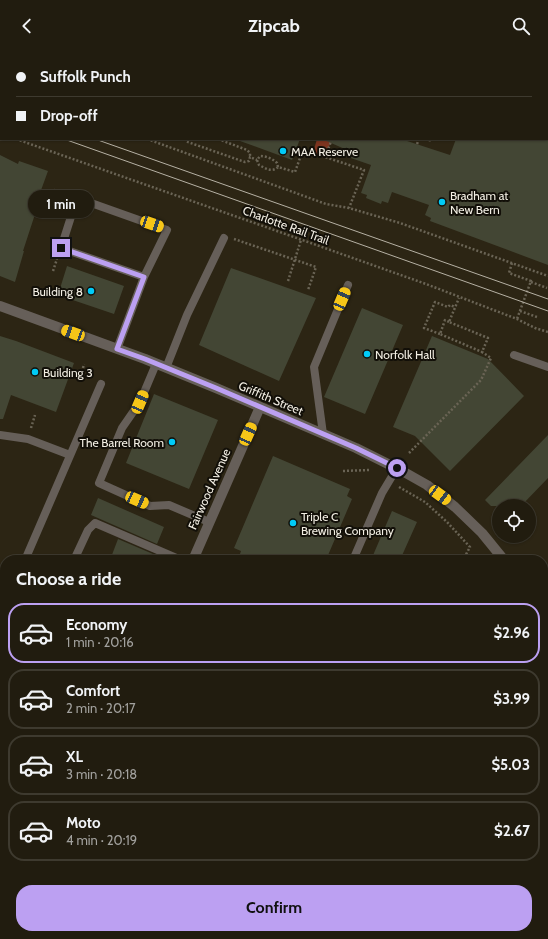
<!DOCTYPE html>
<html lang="en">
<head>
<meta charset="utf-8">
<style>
	:root { --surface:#211c0f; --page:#292518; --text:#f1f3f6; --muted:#a2a19e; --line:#3e3a2f; --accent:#bca0f2 }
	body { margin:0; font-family:Cabin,sans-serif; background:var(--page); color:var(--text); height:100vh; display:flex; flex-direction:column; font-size:15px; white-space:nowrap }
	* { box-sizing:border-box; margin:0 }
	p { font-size:13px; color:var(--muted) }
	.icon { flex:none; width:22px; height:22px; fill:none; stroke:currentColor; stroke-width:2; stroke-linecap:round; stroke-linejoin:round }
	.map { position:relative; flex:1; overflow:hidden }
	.drawer { position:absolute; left:0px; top:503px; width:548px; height:384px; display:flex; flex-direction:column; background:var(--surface); border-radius:16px 16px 0 0; box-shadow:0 1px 3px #0004,0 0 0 1px var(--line) }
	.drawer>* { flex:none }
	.guide { position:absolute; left:0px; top:0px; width:548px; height:88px; box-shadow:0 1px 3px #0004,0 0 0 1px var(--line); display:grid; align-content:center; height:88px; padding:0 16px; background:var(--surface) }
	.fabs { position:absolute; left:492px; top:447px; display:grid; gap:8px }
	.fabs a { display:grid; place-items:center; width:44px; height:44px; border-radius:50%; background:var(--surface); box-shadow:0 1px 3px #0004,0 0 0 1px var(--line); font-size:20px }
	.end { position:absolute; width:18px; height:18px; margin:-9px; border:5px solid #bca0f2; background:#111; box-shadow:0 0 0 2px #111 }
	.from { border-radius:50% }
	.bubble { position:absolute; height:28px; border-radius:14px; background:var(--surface); box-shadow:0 1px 3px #0004,0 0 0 1px var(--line); font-size:13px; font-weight:700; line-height:28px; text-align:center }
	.car { position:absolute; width:12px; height:24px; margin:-12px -6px; border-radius:5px; box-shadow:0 0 3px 1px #0007; background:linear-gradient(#f5c518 24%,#345 0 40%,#f5c518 0 76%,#345 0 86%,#f5c518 0) }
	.guide b { display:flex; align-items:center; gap:14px; height:38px; font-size:15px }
	.guide b+b { border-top:1px solid var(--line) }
	.guide i { width:10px; height:10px; background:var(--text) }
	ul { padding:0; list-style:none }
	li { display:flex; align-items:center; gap:12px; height:60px; margin:0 8px 6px; padding:0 8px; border:2px solid var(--line); border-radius:16px }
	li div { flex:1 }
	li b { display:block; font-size:15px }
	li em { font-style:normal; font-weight:700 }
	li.selected { border-color:var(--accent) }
	li>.icon { width:36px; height:36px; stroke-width:1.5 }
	h2 { padding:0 16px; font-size:18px; line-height:48px }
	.button { display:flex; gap:8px; margin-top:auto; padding:8px 16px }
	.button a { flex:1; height:46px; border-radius:16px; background:var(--accent); color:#111; font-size:16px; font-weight:700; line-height:46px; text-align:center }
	header { display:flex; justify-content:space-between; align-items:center; height:52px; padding:0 16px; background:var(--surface); font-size:18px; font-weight:700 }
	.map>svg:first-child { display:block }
	.green { fill:#7d3520 }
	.building { fill:#434634 }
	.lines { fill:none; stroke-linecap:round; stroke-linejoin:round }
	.path { stroke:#6a6455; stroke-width:2.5; stroke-dasharray:2 2; stroke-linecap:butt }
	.lane { stroke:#665f59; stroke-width:8 }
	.street { stroke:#665f59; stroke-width:10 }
	.tram { stroke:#b6b1a4; stroke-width:1 }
	.route { stroke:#bca0f2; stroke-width:5 }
	.poi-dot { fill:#00cbf8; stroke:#120f08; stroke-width:1.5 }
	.labels { text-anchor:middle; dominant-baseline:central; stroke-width:4; stroke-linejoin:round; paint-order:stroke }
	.poi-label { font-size:12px; fill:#f3efe4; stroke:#120f08; text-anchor:start }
	.street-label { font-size:12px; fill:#f3efe4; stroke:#120f08 }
</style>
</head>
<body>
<header><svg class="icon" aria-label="back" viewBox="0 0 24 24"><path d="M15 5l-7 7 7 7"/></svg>Zipcab<svg class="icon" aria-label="search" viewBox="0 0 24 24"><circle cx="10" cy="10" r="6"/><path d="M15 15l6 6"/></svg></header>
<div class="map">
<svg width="548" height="887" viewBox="0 0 548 887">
	<rect width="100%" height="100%" fill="#2c2514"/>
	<path class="green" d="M317,87h15l-7,18 -12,-4z"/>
	<path class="building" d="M240,87h60l-8,21 -52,-19z
		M322,87h79l49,16 6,-16h92v126l-118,-44 1,-3 -6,-3 4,-10 -37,-13 -4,11 -6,-2 -1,3 -15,-6 1,-3 -6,-2 10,-28 -26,-9 2,-6z
		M0,103l18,9 1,-3 29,10 -12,33 2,1 -15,46h1l-9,31 -15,-6z
		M67,214l57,20 -10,28 -56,-19z
		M231,216l85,30 -37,83 -80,-36z
		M362,256l41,17 -38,89 -41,-17z
		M0,284l16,5 58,22 -18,49 -45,-17 -8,24h-3z
		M432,284l56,23 36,37 -74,75 -35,-35 -22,-9z
		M154,342l64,26 -29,69 -63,-26z
		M548,383v43l-27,28h-30l-6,-6z
		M273,404l77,33 -3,7 5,3 -26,61h-88l3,-9 -7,-3z
		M98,446l66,29 -7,17 -66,-29z
		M392,459l25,11 -17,38h-29z
		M118,487l35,15 -3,6h-40z"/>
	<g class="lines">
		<path class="path" d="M245,0l1,1
			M237,1v-1
			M266,1l1,-1
			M361,1v-1
			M443,1v-1
			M457,1l1,-1
			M0,36h1
			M0,81l1,1
			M16,87l244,86 166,59 91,35 18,9 13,4
			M147,87l179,65 23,4 51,15 148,53
			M185,87v2l54,19 6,2 4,-1 1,-4 7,3
			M218,87l29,11 3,3v4
			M332,87l-7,18 39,13 -15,38
			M425,87l7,2 1,-2
			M417,92l2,-5
			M278,115l-1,-4c-4,-4 -11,-7 -17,-7l-3,4 2,5c6,3 13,8 19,2l17,5 5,-14
			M54,138l12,5
			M234,187l82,28 -8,23
			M512,211l-3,10 22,8 -14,38
			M53,219l4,-12
			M288,229l13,-41
			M531,230l16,6
			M520,259l17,6
			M449,270l-4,-2 -5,14 42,18
			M440,282l-16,-6 11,-26 13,5 2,-2 5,2
			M83,316l1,-4
			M31,376l4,-13
			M409,401l72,-73 10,-22 -9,-6 6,-14 -39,-16 10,-24
			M343,419l26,-1
			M399,435l26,15 22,20 23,25 -7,13"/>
		<path class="lane" d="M0,18h1
			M117,297l27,-72 23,-47 -90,-32 -16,50 83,29
			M514,303l34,12
			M156,312l-16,38 -18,26 -23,55 51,23 19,-1 40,17
			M166,316l21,-53 37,-77
			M323,382l-9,-67 34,-82
			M0,383l28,4 42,16
			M25,508l76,-176
			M74,508l14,-30 7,-7 86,37
			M353,508l29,-67 15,-25
			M0,565l5,-11
			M151,887l2,-5"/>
		<path class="street" d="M0,254l145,53 71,29 140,60 48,24 23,13 28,22 27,26 22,27
			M193,508l67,-153
			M543,572l5,10
			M0,707l5,5
			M543,846l5,-13
			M296,882l13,5
			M30,887l3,-5
			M528,887l1,-5"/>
		<path class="tram" d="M0,53l1,1
			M0,64l1,1
			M64,87l484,172
			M95,87l453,160"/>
	</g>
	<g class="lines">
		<path class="route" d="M61,196l83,29 -27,72 28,10 71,29 140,60 41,20"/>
	</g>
	<g class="poi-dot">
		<circle cx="283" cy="99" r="4"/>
		<circle cx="442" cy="150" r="4"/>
		<circle cx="91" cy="239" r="4"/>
		<circle cx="367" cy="302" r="4"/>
		<circle cx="35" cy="320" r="4"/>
		<circle cx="172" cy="390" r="4"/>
		<circle cx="293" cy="471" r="4"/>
	</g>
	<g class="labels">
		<g class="poi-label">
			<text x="291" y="99">MAA Reserve</text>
			<text x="450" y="143">Bradham at<tspan x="450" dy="14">New Bern</tspan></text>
			<text x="83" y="239" text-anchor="end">Building 8</text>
			<text x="375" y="302">Norfolk Hall</text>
			<text x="43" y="320">Building 3</text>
			<text x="164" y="390" text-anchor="end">The Barrel Room</text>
			<text x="301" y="464">Triple C<tspan x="301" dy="14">Brewing Company</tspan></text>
		</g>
		<g class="street-label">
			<text transform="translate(286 173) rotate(20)">Charlotte Rail Trail</text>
			<text transform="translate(271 346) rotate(23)">Griffith Street</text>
			<text transform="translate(209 437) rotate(-66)">Fairwood Avenue</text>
		</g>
	</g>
</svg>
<div class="fabs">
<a><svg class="icon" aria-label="locate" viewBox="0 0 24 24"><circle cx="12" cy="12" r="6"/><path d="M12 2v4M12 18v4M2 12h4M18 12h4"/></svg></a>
</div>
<i class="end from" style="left:397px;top:416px"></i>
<i class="end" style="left:61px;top:196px"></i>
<div class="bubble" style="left:28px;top:138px;width:66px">1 min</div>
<i class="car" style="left:152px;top:172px;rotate:109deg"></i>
<i class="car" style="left:342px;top:247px;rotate:23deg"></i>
<i class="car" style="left:73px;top:281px;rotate:290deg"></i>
<i class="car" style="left:140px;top:350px;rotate:23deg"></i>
<i class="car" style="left:248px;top:382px;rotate:24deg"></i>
<i class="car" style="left:440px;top:443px;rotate:126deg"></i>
<i class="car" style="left:137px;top:448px;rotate:114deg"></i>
<div class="guide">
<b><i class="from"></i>Suffolk Punch</b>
<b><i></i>Drop-off</b>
</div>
<section class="drawer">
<h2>Choose a ride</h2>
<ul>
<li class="selected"><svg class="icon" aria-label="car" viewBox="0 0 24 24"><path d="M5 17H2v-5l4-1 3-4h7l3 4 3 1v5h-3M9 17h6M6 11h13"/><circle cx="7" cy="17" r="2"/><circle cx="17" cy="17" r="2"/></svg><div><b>Economy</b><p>1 min · 20:16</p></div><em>$2.96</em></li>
<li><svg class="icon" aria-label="car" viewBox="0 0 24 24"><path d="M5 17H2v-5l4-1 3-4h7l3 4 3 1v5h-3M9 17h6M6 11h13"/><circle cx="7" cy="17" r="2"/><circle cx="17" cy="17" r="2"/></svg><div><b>Comfort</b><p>2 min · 20:17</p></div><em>$3.99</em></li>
<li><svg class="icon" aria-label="car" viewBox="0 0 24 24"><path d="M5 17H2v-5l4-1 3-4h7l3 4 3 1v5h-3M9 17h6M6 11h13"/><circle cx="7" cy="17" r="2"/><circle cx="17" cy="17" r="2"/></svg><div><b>XL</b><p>3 min · 20:18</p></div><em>$5.03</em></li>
<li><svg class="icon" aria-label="car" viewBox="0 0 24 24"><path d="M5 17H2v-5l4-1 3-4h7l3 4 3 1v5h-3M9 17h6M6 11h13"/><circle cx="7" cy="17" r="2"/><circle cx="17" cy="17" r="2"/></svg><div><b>Moto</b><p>4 min · 20:19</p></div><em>$2.67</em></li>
</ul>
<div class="button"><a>Confirm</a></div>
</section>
</div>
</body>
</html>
